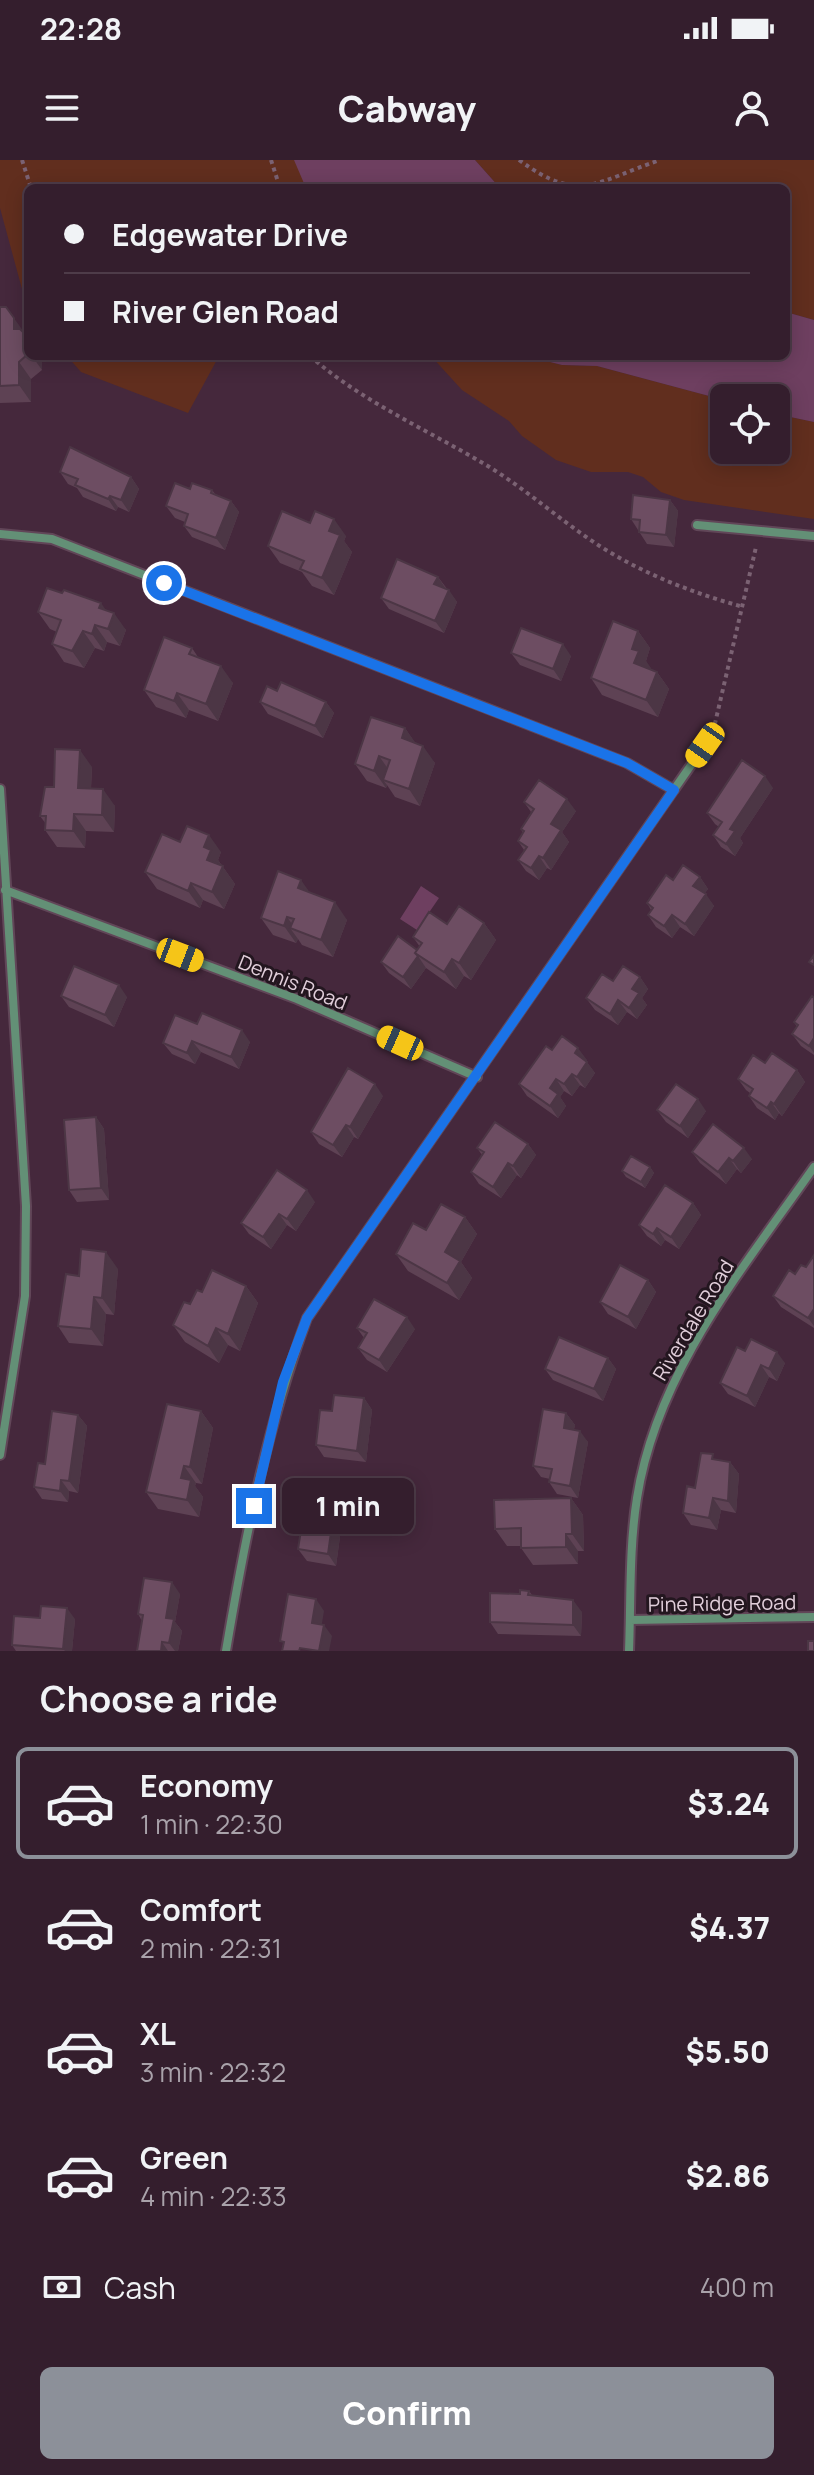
<!DOCTYPE html>
<html lang="en">
<head>
<meta charset="utf-8">
<style>
	:root { --surface:#341e2d; --page:#3f2b39; --text:#f1f3f6; --muted:#a9a2aa; --line:#4e3c49; --accent:#8c9099 }
	body { margin:0; font-family:Manrope,sans-serif; background:var(--page); color:var(--text); height:100vh; display:flex; flex-direction:column; font-size:30px; white-space:nowrap }
	* { box-sizing:border-box; margin:0 }
	p { font-size:26px; color:var(--muted) }
	.icon { flex:none; width:44px; height:44px; fill:none; stroke:currentColor; stroke-width:2; stroke-linecap:round; stroke-linejoin:round }
	.map { position:relative; height:1491px; overflow:hidden }
	.side { display:flex; flex-direction:column; background:var(--surface); flex:1 }
	.side>* { flex:none }
	.banner { position:absolute; left:24px; top:24px; width:766px; height:176px; border-radius:12px; box-shadow:0 4px 20px #0003,0 0 0 2px var(--line); display:grid; align-content:center; height:176px; padding:0 40px; background:var(--surface) }
	.controls { position:absolute; left:710px; top:224px; display:grid; gap:16px }
	.controls a { display:grid; place-items:center; width:80px; height:80px; border-radius:12px; background:var(--surface); box-shadow:0 4px 20px #0003,0 0 0 2px var(--line); font-size:40px }
	.end { position:absolute; width:36px; height:36px; margin:-18px; border:10px solid #1a73e8; background:#fff; box-shadow:0 0 0 4px #fff }
	.from { border-radius:50% }
	.bubble { position:absolute; height:56px; border-radius:12px; background:var(--surface); box-shadow:0 4px 20px #0003,0 0 0 2px var(--line); font-size:26px; font-weight:800; line-height:56px; text-align:center }
	.car { position:absolute; width:24px; height:48px; margin:-24px -12px; border-radius:10px; box-shadow:0 0 6px 2px #0007; background:linear-gradient(#f5c518 24%,#345 0 40%,#f5c518 0 76%,#345 0 86%,#f5c518 0) }
	.banner b { display:flex; align-items:center; gap:28px; height:76px; font-size:30px }
	.banner b+b { border-top:2px solid var(--line) }
	.banner i { width:20px; height:20px; background:var(--text) }
	ul { padding:0; list-style:none }
	li { display:flex; align-items:center; gap:24px; height:112px; margin:0 16px 12px; padding:0 24px; border:4px solid transparent; border-radius:12px }
	li div { flex:1 }
	li b { display:block; font-size:30px }
	li em { font-style:normal; font-weight:800 }
	li.selected { border-color:var(--accent) }
	li>.icon { width:72px; height:72px; stroke-width:1.5 }
	h2 { padding:0 40px; font-size:36px; line-height:96px }
	.pay { display:flex; align-items:center; gap:20px; height:88px; padding:0 40px; font-size:30px }
	.pay p { margin-inline-start:auto }
	.cta { display:flex; gap:16px; margin-top:auto; padding:16px 40px }
	.cta a { flex:1; height:92px; border-radius:12px; background:var(--accent); color:#fff; font-size:32px; font-weight:800; line-height:92px; text-align:center }
	.status { display:flex; justify-content:space-between; align-items:center; height:56px; padding:0 40px; background:var(--surface); direction:ltr }
	.status svg { height:22px; fill:currentColor }
	header { display:flex; justify-content:space-between; align-items:center; height:104px; padding:0 40px; background:var(--surface); font-size:36px; font-weight:800 }
	.map>svg:first-child { display:block }
	.green { fill:#612e1e }
	.water { fill:#6e3f60 }
	.lines { fill:none; stroke-linecap:round; stroke-linejoin:round }
	.minor-casing { stroke:#614658; stroke-width:12 }
	.path { stroke:#7b6273; stroke-width:4; stroke-dasharray:4 4; stroke-linecap:butt }
	.minor { stroke:#639076; stroke-width:8 }
	.wall { fill:#5e4254 }
	.shaded-wall { fill:#4c3645 }
	.building { fill:#6d4d62; stroke:#4c3645; stroke-width:2 }
	.route { stroke:#1a73e8; stroke-width:10 }
	.labels { text-anchor:middle; dominant-baseline:central; stroke-width:6; stroke-linejoin:round; paint-order:stroke }
	.street-label { font-size:20px; fill:#e1ceda; stroke:#23161f }
</style>
</head>
<body>
<div class="status"><b>22:28</b><svg viewBox="0 0 49 12"><path d="M0 12V9h3v3zM5 12V6h3v6zM10 12V3h3v9zM15 12V0h3v12zM26 1h20v11H26zM47 4h2v5h-2z"/></svg></div>
<header><svg class="icon" aria-label="menu" viewBox="0 0 24 24"><path d="M4 6h16M4 12h16M4 18h16"/></svg>Cabway<svg class="icon" aria-label="person" viewBox="0 0 24 24"><circle cx="12" cy="8" r="4"/><path d="M4 21q1-7 8-7t8 7"/></svg></header>
<div class="map">
<svg width="814" height="1491" viewBox="0 0 814 1491">
	<rect width="100%" height="100%" fill="#45283c"/>
	<path class="green" d="M0,0h342l-32,28h-282v123l-28,-103z
		M475,0h339v160l-28,-8v-124h-286z
		M67,196h152l-31,57 -107,-41z
		M431,196h95l36,9 35,1 127,34v50h52v-36l38,8v97l-130,-19 -23,-8 -18,-15 -15,-5h-37l-35,-12 -34,-24 -13,-15 -47,-31z"/>
	<path class="water" d="M294,0h181l25,28h-194z
		M786,152l28,8v102l-38,-8v-16l-52,2 -127,-34 -35,-1 -36,-9h260z
		M421,726l18,12 -22,32 -17,-11z"/>
	<g class="lines">
		<defs>
			<path id="minor" d="M697,365l117,11
				M0,374l52,5 575,224 47,27
				M0,629l26,417 -1,90 -25,159
				M5,730l292,109 180,78
				M630,1460l184,-3
				M226,1491c19,-113 41,-225 81,-333l398,-573
				M629,1491c2,-51 0,-103 8,-153 20,-127 105,-228 177,-331"/>
		</defs>
		<use href="#minor" class="minor-casing"/>
		<path class="path" d="M22,0l9,28
			M271,0l9,28
			M519,0c61,45 78,21 141,0
			M242,28l-1,-5 10,5
			M310,196c50,44 113,72 171,106 40,23 75,55 114,81 44,29 95,49 145,63
			M713,572l43,-185"/>
		<use href="#minor" class="minor"/>
	</g>
	<path class="wall" d="M0,147l28,30v19h14v14l-11,9v23l-31,1z
		M60,312l71,5 8,12 -10,23 -11,-5 -2,4 -33,-14 -6,-9 -9,-4z
		M190,329l22,1 4,5 15,6 8,11 -14,38 -33,-13 -8,-11 1,-4 -10,-4 -9,-12z
		M670,340l8,11 -4,36 -27,-3 -16,-25z
		M346,376l-2,5 8,11 -18,43 -22,-9 -10,-14 -22,-9 -12,-17z
		M438,417l19,25 -13,31 -55,-24 -8,-11z
		M106,450l20,20 -6,16 -13,-4 -3,9 -9,-3 -11,20 -20,-6 -12,-18 5,-12 -7,-3 -12,-17z
		M638,471l12,17 -4,13 4,9 7,2 12,17 -11,28 -56,-22 -11,-17z
		M192,488l6,9 35,26 -15,38 -29,-11 -3,8 -30,-11 -12,-17z
		M511,493l60,3 -10,25 -41,-16z
		M277,531l49,11 8,11 -11,25 -55,-24 -8,-12z
		M405,568l10,15 20,20 -15,43 -25,-9 -8,-12 -1,3 -19,-7 -12,-17z
		M92,607l-1,22 24,17 -1,26 -28,-1 -1,17 -28,-1 -12,-17 1,-6 -6,-8 14,-29z
		M773,628l-33,50 3,5 -8,13 -14,-9 -8,-12 6,-8 -4,-3 -8,-11z
		M524,642l52,9 -14,21 7,10 -18,28 -4,-2 -8,12 -13,-9 -8,-11 6,-10 -6,-9 5,-8 -2,-4 10,-17z
		M180,682l41,10 -3,8 17,24 -11,25 -21,-9 -3,8 -43,-19 -12,-17z
		M700,717l8,12 -4,4 10,13 -20,30 -14,-9 -8,11 -16,-11 -8,-12 3,-5 -4,-7 26,-23z
		M311,733l36,27 -14,37 -31,-12 -4,-6 -2,4 -23,-8 -12,-17z
		M484,763l12,17 -25,40 -7,-4 -8,13 -30,-21 -15,21 -22,-16 -8,-11 36,-12 3,-3 -7,-10 34,-13z
		M640,817l8,12 -6,9 5,7 -10,14 -10,-7 -9,13 -23,-15 -9,-12 27,-17z
		M61,836l66,1 -13,30 -45,-20z
		M814,838v57l-13,-9 -9,-12 5,-7 -3,-5z
		M197,864l53,18 -11,27 -38,-17 -6,12 -23,-10 -9,-11z
		M552,890l35,10 -1,1 9,12 -10,15 -5,-3 -8,11 -8,-5 -4,6 6,9 -8,12 -31,-22 -8,-12z
		M765,903l32,7 8,12 -23,34 -3,-3 -4,7 -18,-12 -8,-12 1,-3 -4,-3 -8,-11z
		M383,936l-25,43 -4,-2 -12,20 -23,-13 -8,-12z
		M657,950l49,1 -18,27 -22,-16z
		M96,957l8,12 5,71 -32,2 -8,-12z
		M528,984l8,11 -15,23 -4,-3 -16,23 -22,-14 -8,-12 11,-17 -5,-7z
		M692,992l60,7 -11,14 -4,-4 -11,15 -26,-21z
		M650,1007l4,6 -9,15 -19,-11 -4,-6z
		M315,1042l-19,29 -9,-6 -16,24 -22,-15 -8,-11z
		M693,1043l8,12 -22,34 -14,-9 -4,6 -14,-10 -8,-11z
		M465,1057l12,17 -16,28 11,16 -13,22 -51,-29 -12,-17 30,-24z
		M814,1095v73l-33,-21 -8,-11 22,-22 11,-7z
		M118,1109l-4,46 -8,-1 -3,32 -34,-3 -11,-17 21,-50z
		M648,1120l8,12 -20,37 -28,-15 -8,-12z
		M246,1126l12,17 -18,48 -12,-6 -9,18 -34,-21 -12,-17 17,-21 12,-12z
		M357,1168l58,1 -28,43 -20,-12 -9,-12 6,-10z
		M745,1191l40,12 -8,18 -8,-4 -14,30 -27,-13 -8,-11z
		M608,1198l8,11 -13,32 -50,-21 -8,-11z
		M364,1238l8,12 -6,52 -42,-5 -8,-12 16,-34z
		M201,1251l12,17 -11,56 -6,-1 -1,3 8,11 -4,20 -41,-8 -12,-17z
		M566,1253l9,12 -1,4 14,13 -10,56 -21,-4 -8,-12 1,-3 -9,-2 -8,-11z
		M78,1255l9,11 -9,67 -9,-2 -1,11 -26,-3 -8,-12 11,-23z
		M716,1300l14,2 9,12 -3,39 -15,-3 -4,20 -26,-5 -8,-12 12,-25z
		M326,1328l8,12v4l9,11 -7,51 -29,-5 -9,-12z
		M571,1338l12,17 1,36h-6v13l-45,1 -12,-17v-2h-14l-12,-17z
		M529,1431l3,4 50,17 -1,24 -83,-2 -8,-12 30,-28z
		M180,1434l-5,28 7,9 -4,20h-41l5,-30 -4,-7z
		M40,1458l35,1 -3,32h-56l-4,-6z"/>
	<path class="shaded-wall" d="M6,147l20,28 -12,-6z
		M32,196h10v14z
		M19,202l12,17v23l-12,-17z
		M131,317l8,12 -10,23 -8,-12z
		M110,336l8,11 -2,4 -8,-12z
		M670,340l8,11 -4,36 -8,-12z
		M231,341l8,11 -14,38 -9,-12z
		M334,359l12,17 -2,5 8,11 -18,43 -12,-17 7,-47z
		M438,417l8,12 -12,-5z
		M449,430l8,12 -13,31 -9,-12z
		M101,443l11,16 2,-6 12,17 -6,16 -12,-17 -9,-21z
		M95,465l12,17 -3,9 -12,-17z
		M83,471l12,17 -11,20 -12,-17z
		M638,471l12,17 -4,13 5,7 -5,12 -12,-17 -2,-14z
		M563,484l8,12 -10,25 -8,-12z
		M221,506l12,17 -15,38 -12,-17z
		M657,512l12,17 -11,28 -12,-17z
		M177,533l12,17 -3,8 -12,-17z
		M326,542l8,11 -11,25 -8,-12z
		M405,568l12,17 -15,-7z
		M423,586l12,17 -15,43 -11,-17z
		M80,590l12,17 -2,38 -12,-17z
		M379,596l12,17 -8,7 4,5 -1,3 -12,-17z
		M765,616l8,12 -33,50 3,5 -8,13 -9,-12 4,-15z
		M103,629l12,17 -1,26 -12,-17z
		M567,639l9,12 -14,21 7,10 -18,28 -8,-12 8,-34z
		M74,654l12,17 -1,17 -12,-17z
		M209,675l12,17 -3,8 17,24 -11,25 -12,-17 -8,-45z
		M539,696l8,12 -8,12 -8,-12z
		M700,717l8,12 -6,9 -9,-12z
		M301,720l12,17 -15,-9z
		M191,723l12,17 -3,8 -12,-17z
		M706,734l8,12 -20,30 -9,-12z
		M335,742l12,18 -14,37 -12,-17z
		M672,755l8,12 -8,11 -8,-12z
		M287,757l10,14 -7,-3 8,11 -2,4 -12,-17z
		M484,763l12,17 -25,40 -12,-17z
		M418,796l8,12 -15,21 -8,-12z
		M452,799l12,17 -8,13 -12,-17z
		M640,817l8,12 -6,9 5,7 -10,14 -8,-11 3,-19z
		M119,825l8,12 -13,30 -9,-12z
		M618,840l9,12 -9,13 -8,-11z
		M242,870l8,12 -11,27 -8,-12z
		M814,878v15l-5,-7z
		M192,881l9,11 -6,12 -8,-11z
		M578,888l9,12 -4,5 -8,-12z
		M587,902l8,11 -10,15 -8,-11z
		M797,910l8,12 -23,34 -8,-12z
		M572,914l8,11 -8,11 -8,-12z
		M556,919l8,12 -4,6 6,9 -8,12 -8,-12v-18z
		M375,924l8,12 -25,43 -8,-12z
		M698,939l8,12 -18,27 -8,-12z
		M771,942l8,11 -4,7 -8,-12z
		M96,957l8,12 5,71 -8,-12z
		M346,965l8,12 -12,20 -9,-12z
		M528,984l8,11 -15,23 -8,-12z
		M744,988l8,11 -11,14 -8,-12z
		M729,998l8,11 -11,15 -8,-12z
		M508,1003l9,12 -16,23 -8,-11z
		M650,1007l4,6 -9,15 -4,-6z
		M307,1030l8,12 -19,29 -9,-12z
		M693,1043l8,12 -22,34 -8,-12z
		M279,1054l8,11 -16,24 -8,-12z
		M465,1057l12,17 -16,28 11,16 -13,22 -12,-17 -2,-31z
		M657,1068l8,12 -4,6 -8,-12z
		M106,1092l12,17 -4,46 -12,-17z
		M648,1120l8,12 -20,37 -8,-12z
		M246,1126l12,17 -18,48 -12,-17z
		M94,1137l12,17 -3,32 -12,-17z
		M814,1149v17l-6,-8z
		M407,1157l8,12 -28,43 -8,-12z
		M216,1168l12,17 -9,18 -11,-17z
		M777,1192l8,11 -8,18 -8,-12z
		M608,1198l8,11 -13,32 -9,-12z
		M761,1205l8,12 -14,30 -8,-11z
		M364,1238l8,12 -6,52 -9,-11z
		M201,1251l12,17 -11,56 -12,-17z
		M566,1253l9,12 -3,14 -8,-11z
		M78,1255l9,11 -9,67 -9,-12z
		M580,1271l8,11 -10,56 -8,-12z
		M730,1302l9,12 -3,39 -8,-12z
		M184,1306l12,17 -1,3 8,11 -4,20 -12,-17 -6,-22z
		M61,1320l8,11 -1,11 -8,-11z
		M326,1328l8,12 -2,14 -8,-12z
		M571,1338l12,17 1,36 -12,-17z
		M713,1338l8,12 -4,20 -8,-12z
		M335,1344l8,11 -7,51 -8,-12z
		M566,1374l12,17v13l-12,-17z
		M172,1422l8,12 -5,28 7,9 -4,20h-3l-6,-8 -3,-25z
		M316,1439l8,12 -4,24 -8,-12z
		M573,1440l9,12 -1,24 -8,-11z
		M67,1448l8,11 -3,32h-7l-2,-2z
		M324,1465l8,11 -3,15h-10z
		M162,1482l6,9h-7z"/>
	<path class="building" d="M0,147h6l8,11v11h6l8,8v17l-9,8v23l-19,1z
		M70,287l61,30 -10,23 -11,-4 -2,3 -33,-14 3,-6 -18,-7z
		M175,323l15,6 2,-6 20,7 -1,3 20,8 -15,37 -32,-12 4,-12 -22,-8z
		M633,335l37,5 -4,35 -27,-3 1,-12 -9,-1z
		M282,351l28,12 5,-12 19,8 -5,12 11,4 -18,43 -22,-9 4,-8 -36,-15z
		M397,399l41,18 -4,7 15,6 -14,31 -54,-23z
		M47,428l15,5 2,-3 37,13 -2,5 15,5 -6,16 -13,-4 -3,9 -9,-3 -11,20 -20,-7 9,-24 -23,-8z
		M613,461l25,10 -6,18 7,2 -5,12 23,9 -11,28 -55,-22z
		M521,468l42,16 -10,25 -42,-16z
		M164,477l28,11 -3,6 32,12 -15,38 -29,-11 -3,8 -30,-11z
		M281,522l45,20 -11,24 -55,-24 7,-16 10,5z
		M371,557l34,11 -3,10 21,8 -14,43 -26,-9 7,-20 -11,-4 -5,15 -19,-7z
		M55,589l25,1 -2,38 25,1 -1,26 -28,-1 -1,17 -28,-1 1,-14h-6l5,-29h9z
		M742,600l23,16 -35,53 5,2 -9,13 -13,-9 9,-13 -15,-9z
		M539,620l28,19 -16,25 10,6 -18,28 -4,-2 -8,12 -13,-8 9,-13 -9,-6 6,-10 -3,-2 13,-20 -10,-7z
		M187,666l22,9 -5,12 7,3 -4,10 16,6 -11,26 -21,-9 -3,8 -43,-19 17,-38 18,8z
		M683,705l17,12 -7,9 13,8 -21,30 -13,-9 -8,11 -16,-11 5,-7 -6,-5 19,-28 7,5z
		M278,711l23,9 -3,8 37,14 -14,38 -31,-12 4,-9 -7,-2 -3,9 -23,-8z
		M459,746l25,17 -25,40 -7,-4 -8,13 -29,-19 7,-10 -9,-6 16,-25 18,12z
		M398,776l19,14 -2,3 3,3 -15,21 -22,-15z
		M814,795v10l-5,-3z
		M74,806l45,19 -14,30 -44,-19z
		M623,806l17,11 -8,12 7,4 -10,15 -11,-8 -8,14 -24,-16 16,-24 11,7z
		M812,836l2,2v40l-5,8 -17,-12 6,-9 -4,-3z
		M202,853l40,17 -11,27 -39,-16 -5,12 -24,-10 12,-28 22,9z
		M562,876l16,12 -3,5 12,9 -10,15 -5,-3 -8,10 -8,-5 -6,9 8,6 -8,12 -31,-22 27,-38 6,4z
		M772,893l25,17 -23,34 -3,-2 -4,6 -18,-12 4,-7 -15,-10 15,-24 12,8z
		M348,908l27,16 -25,43 -4,-2 -13,20 -22,-13z
		M676,924l22,15 -18,27 -23,-16z
		M96,957l5,71 -32,2 -5,-70z
		M495,962l33,22 -15,22 -5,-3 -15,24 -22,-15 13,-20 -7,-4z
		M713,964l31,24 -11,13 -4,-3 -11,14 -26,-20z
		M631,996l19,11 -9,15 -19,-11z
		M277,1010l30,20 -20,29 -8,-5 -16,23 -22,-14z
		M665,1025l28,18 -22,34 -14,-9 -4,6 -14,-9z
		M441,1044l24,13 -20,35 15,9 -13,22 -51,-29 17,-31 13,7z
		M81,1089l25,3 -4,46 -8,-1 -3,32 -33,-3 8,-52 13,2z
		M814,1095v54l-6,9 -35,-22 16,-26 6,4 6,-9 5,2z
		M620,1105l28,15 -20,37 -28,-15z
		M212,1110l34,16 -18,48 -12,-6 -8,18 -35,-21 11,-23 6,2 7,-14 5,2z
		M374,1139l33,18 -28,43 -21,-12 9,-15 -10,-5z
		M559,1177l49,21 -14,31 -49,-20z
		M751,1179l26,13 -8,17 -8,-4 -14,31 -27,-13 17,-36 8,4z
		M334,1235l30,3 -7,53 -41,-6 4,-35 12,1z
		M167,1244l34,7 -11,56 -6,-1 -3,12 10,2 -4,20 -41,-8z
		M543,1249l23,4 -2,15 16,3 -10,55 -21,-4 3,-13 -19,-3z
		M52,1251l26,4 -9,66 -8,-1 -1,11 -26,-4 4,-24 7,1z
		M701,1293l12,1 -1,5 18,3 -2,39 -15,-3 -4,20 -26,-5 4,-27 8,2z
		M308,1326l18,2 -2,14 11,2 -7,50 -30,-5z
		M571,1338l1,36h-6v13l-45,1v-20l-26,1 -1,-29z
		M144,1418l28,4 -6,36 8,1 -5,24 -7,-1 -1,9h-24l6,-36 -5,-1z
		M520,1430l9,1 -1,4 45,5v25l-83,-3v-29l30,1z
		M288,1434l28,5 -4,24 12,2 -5,26 -19,-3 -1,3h-17l2,-9 -4,-1z
		M41,1446l26,2 -4,41 -51,-4 2,-29 26,2z
		M808,1481h6v10h-6z"/>
	<g class="lines">
		<path class="route" d="M164,423l463,180 47,27 -367,528 -24,64 -29,124"/>
	</g>
	<g class="labels">
		<g class="street-label">
			<text transform="translate(293 822) rotate(22)">Dennis Road</text>
			<text transform="translate(693 1160) rotate(-59)">Riverdale Road</text>
			<text transform="translate(722 1443) rotate(-1)">Pine Ridge Road</text>
		</g>
	</g>
</svg>
<div class="controls">
<a><svg class="icon" aria-label="locate" viewBox="0 0 24 24"><circle cx="12" cy="12" r="6"/><path d="M12 2v4M12 18v4M2 12h4M18 12h4"/></svg></a>
</div>
<i class="end from" style="left:164px;top:423px"></i>
<i class="end" style="left:254px;top:1346px"></i>
<div class="bubble" style="left:282px;top:1318px;width:132px">1 min</div>
<i class="car" style="left:705px;top:585px;rotate:215deg"></i>
<i class="car" style="left:180px;top:795px;rotate:111deg"></i>
<i class="car" style="left:400px;top:883px;rotate:294deg"></i>
<div class="banner">
<b><i class="from"></i>Edgewater Drive</b>
<b><i></i>River Glen Road</b>
</div>
</div>
<section class="side">
<h2>Choose a ride</h2>
<ul>
<li class="selected"><svg class="icon" aria-label="car" viewBox="0 0 24 24"><path d="M5 17H2v-5l4-1 3-4h7l3 4 3 1v5h-3M9 17h6M6 11h13"/><circle cx="7" cy="17" r="2"/><circle cx="17" cy="17" r="2"/></svg><div><b>Economy</b><p>1 min · 22:30</p></div><em>$3.24</em></li>
<li><svg class="icon" aria-label="car" viewBox="0 0 24 24"><path d="M5 17H2v-5l4-1 3-4h7l3 4 3 1v5h-3M9 17h6M6 11h13"/><circle cx="7" cy="17" r="2"/><circle cx="17" cy="17" r="2"/></svg><div><b>Comfort</b><p>2 min · 22:31</p></div><em>$4.37</em></li>
<li><svg class="icon" aria-label="car" viewBox="0 0 24 24"><path d="M5 17H2v-5l4-1 3-4h7l3 4 3 1v5h-3M9 17h6M6 11h13"/><circle cx="7" cy="17" r="2"/><circle cx="17" cy="17" r="2"/></svg><div><b>XL</b><p>3 min · 22:32</p></div><em>$5.50</em></li>
<li><svg class="icon" aria-label="car" viewBox="0 0 24 24"><path d="M5 17H2v-5l4-1 3-4h7l3 4 3 1v5h-3M9 17h6M6 11h13"/><circle cx="7" cy="17" r="2"/><circle cx="17" cy="17" r="2"/></svg><div><b>Green</b><p>4 min · 22:33</p></div><em>$2.86</em></li>
</ul>
<div class="pay"><svg class="icon" aria-label="cash" viewBox="0 0 24 24"><path d="M3 7h18v10H3z"/><circle cx="12" cy="12" r="2"/></svg>Cash<p>400 m</p></div>
<div class="cta"><a>Confirm</a></div>
</section>
</body>
</html>
